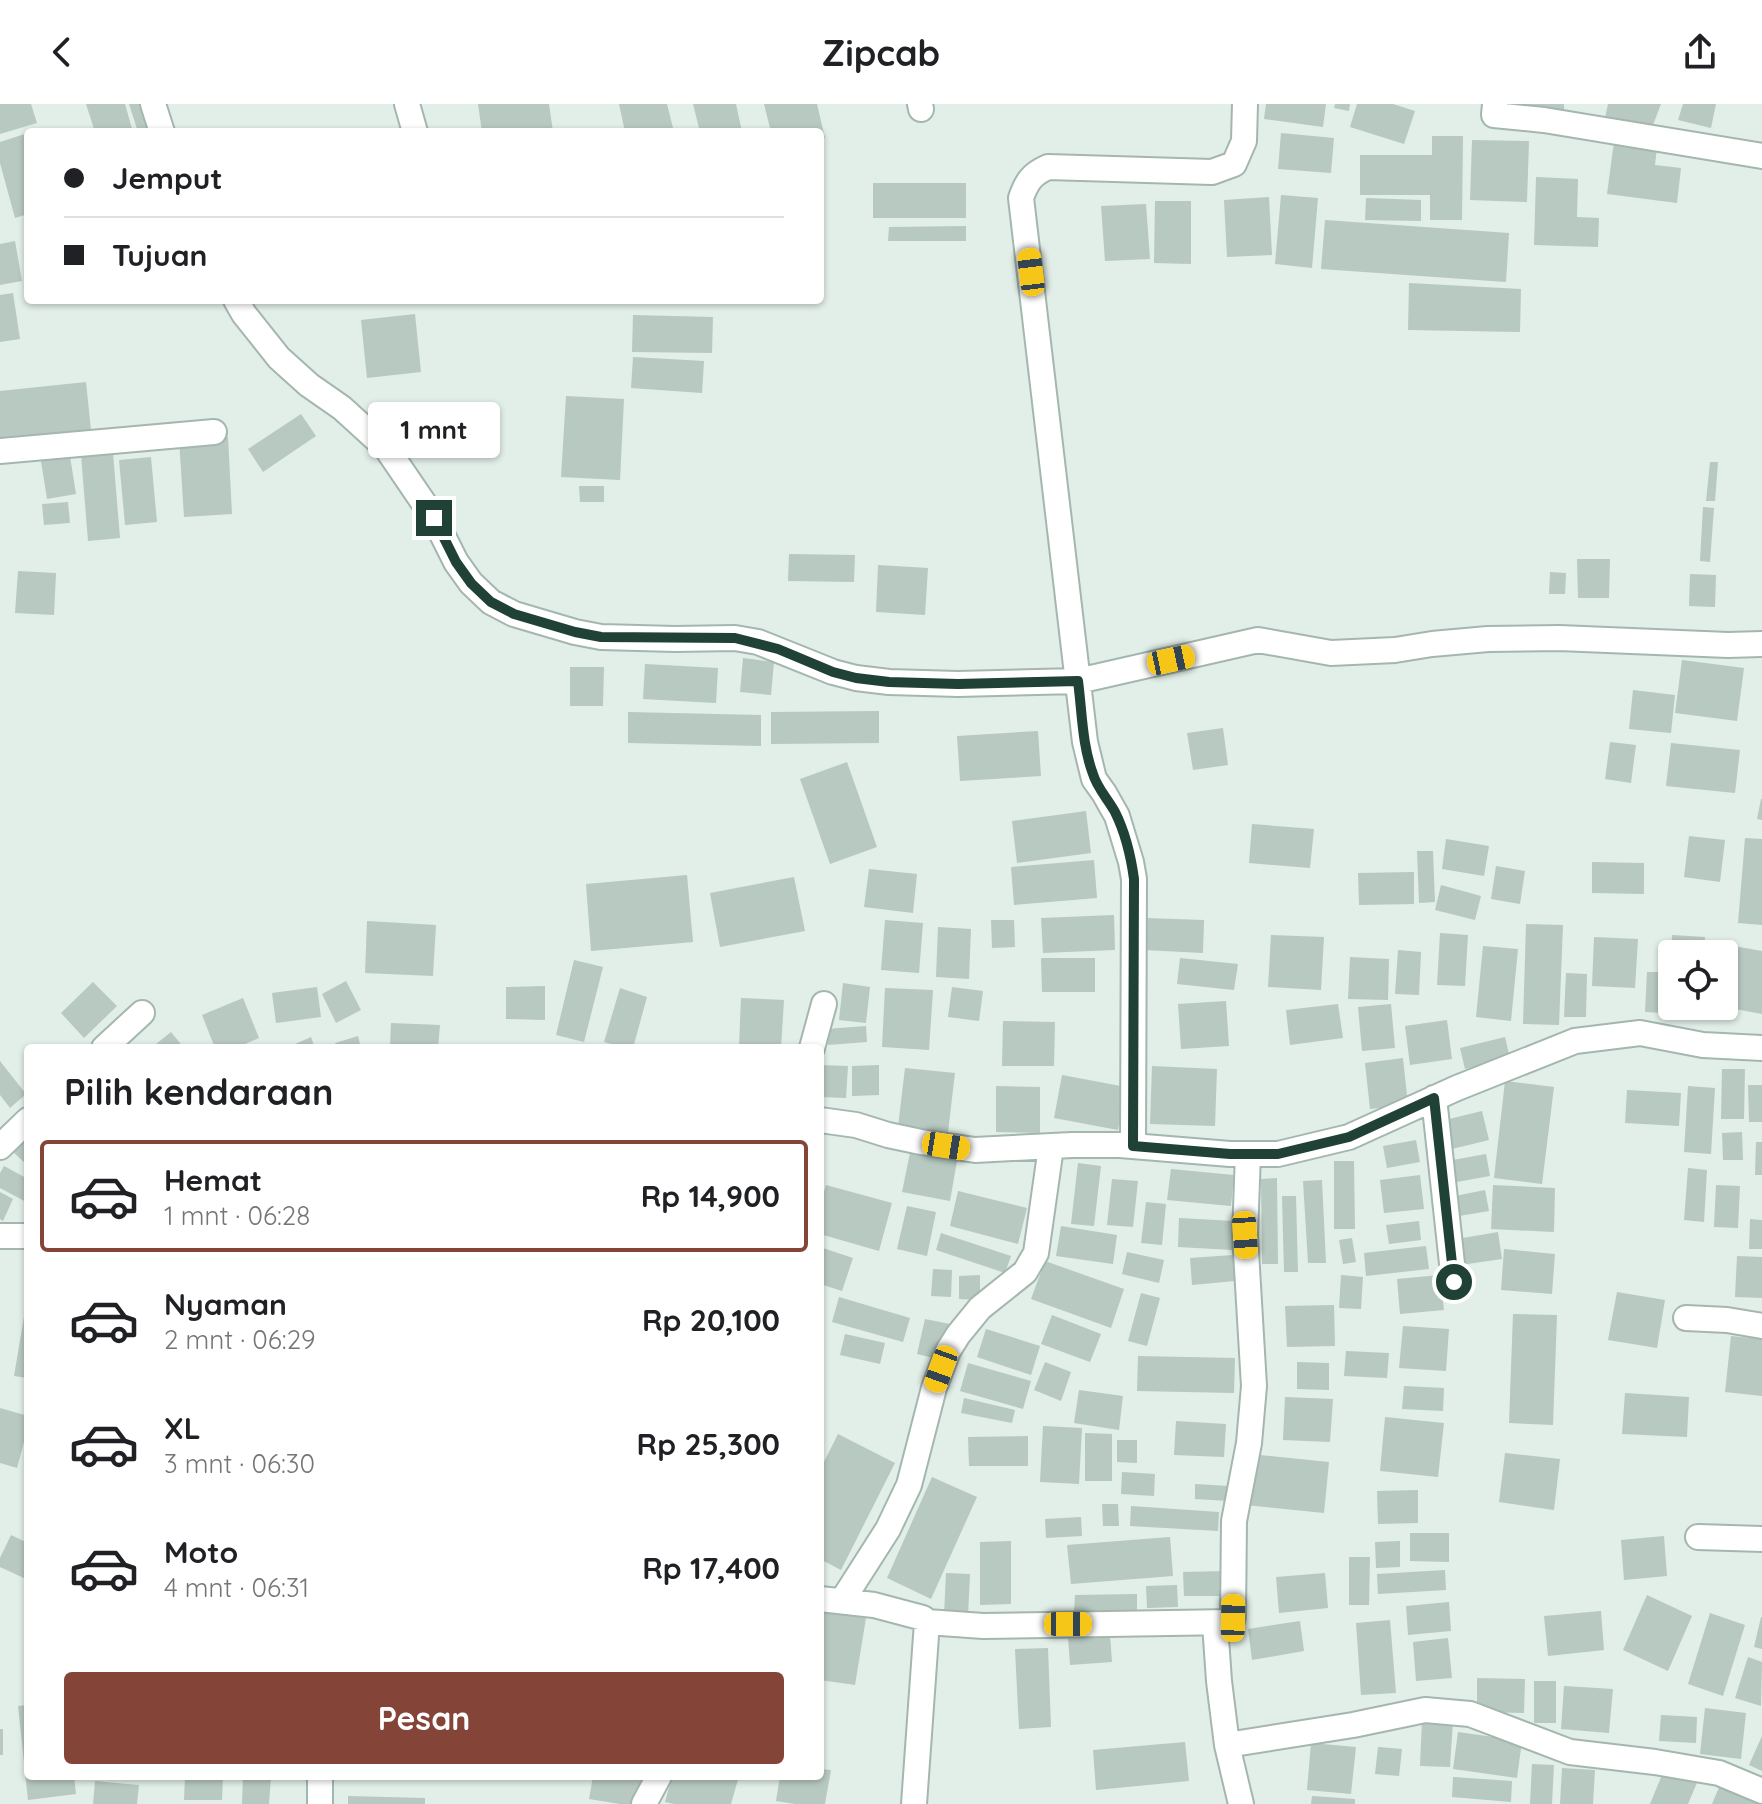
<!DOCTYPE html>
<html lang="id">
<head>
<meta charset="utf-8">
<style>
	:root { --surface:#fff; --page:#f2f2f2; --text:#202124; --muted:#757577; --line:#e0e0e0; --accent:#844437 }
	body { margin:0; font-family:Quicksand,sans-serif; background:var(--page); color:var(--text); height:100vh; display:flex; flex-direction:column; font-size:30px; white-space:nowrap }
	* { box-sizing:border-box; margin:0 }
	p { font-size:26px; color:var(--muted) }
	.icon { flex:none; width:44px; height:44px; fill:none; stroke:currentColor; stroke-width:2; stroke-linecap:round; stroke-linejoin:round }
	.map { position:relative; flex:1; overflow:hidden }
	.sheet { position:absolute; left:24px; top:940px; width:800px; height:736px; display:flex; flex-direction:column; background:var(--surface); border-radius:8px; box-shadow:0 2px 6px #0004 }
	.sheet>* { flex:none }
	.guide { position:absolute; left:24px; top:24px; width:800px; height:176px; border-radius:8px; box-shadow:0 2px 6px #0004; display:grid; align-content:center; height:176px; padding:0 40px; background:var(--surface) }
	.fabs { position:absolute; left:1658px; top:836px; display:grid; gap:16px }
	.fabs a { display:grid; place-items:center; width:80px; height:80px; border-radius:8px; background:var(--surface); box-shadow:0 2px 6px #0004; font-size:40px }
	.end { position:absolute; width:36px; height:36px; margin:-18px; border:10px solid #204136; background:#fff; box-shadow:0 0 0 4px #fff }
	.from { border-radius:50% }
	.bubble { position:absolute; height:56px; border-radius:8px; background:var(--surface); box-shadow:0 2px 6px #0004; font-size:26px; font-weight:700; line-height:56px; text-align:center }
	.car { position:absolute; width:24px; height:48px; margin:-24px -12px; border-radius:10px; box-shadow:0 0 6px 2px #0007; background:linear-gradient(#f5c518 24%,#345 0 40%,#f5c518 0 76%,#345 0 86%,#f5c518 0) }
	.guide b { display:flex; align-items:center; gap:28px; height:76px; font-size:30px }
	.guide b+b { border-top:2px solid var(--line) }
	.guide i { width:20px; height:20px; background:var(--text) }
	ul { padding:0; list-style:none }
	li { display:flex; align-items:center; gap:24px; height:112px; margin:0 16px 12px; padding:0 24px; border:4px solid transparent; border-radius:8px }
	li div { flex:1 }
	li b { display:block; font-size:30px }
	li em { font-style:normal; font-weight:700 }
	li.active { border-color:var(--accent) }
	li>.icon { width:72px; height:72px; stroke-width:1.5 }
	h2 { padding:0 40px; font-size:36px; line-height:96px }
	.primary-button { display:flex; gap:16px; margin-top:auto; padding:16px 40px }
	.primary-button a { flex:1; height:92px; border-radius:8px; background:var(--accent); color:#fff; font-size:32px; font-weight:700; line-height:92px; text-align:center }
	header { display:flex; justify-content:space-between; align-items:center; height:104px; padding:0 40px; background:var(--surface); font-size:36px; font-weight:700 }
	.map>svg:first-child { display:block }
	.building { fill:#b7c9c1 }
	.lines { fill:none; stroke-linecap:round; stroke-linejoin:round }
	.minor-casing { stroke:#a4b7af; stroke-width:28 }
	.minor { stroke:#fff; stroke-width:24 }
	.route { stroke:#204136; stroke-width:10 }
</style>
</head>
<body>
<header><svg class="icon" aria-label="back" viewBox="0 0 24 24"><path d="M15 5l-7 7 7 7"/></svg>Zipcab<svg class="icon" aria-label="share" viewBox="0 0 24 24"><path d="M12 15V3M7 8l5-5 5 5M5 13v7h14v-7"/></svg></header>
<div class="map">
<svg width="1762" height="1700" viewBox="0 0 1762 1700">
	<rect width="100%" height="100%" fill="#e2eee8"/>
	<path class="building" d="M0,0h31l6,19 -37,11z
		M86,0h39l8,28h-38z
		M129,0h12l9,28h-12z
		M478,0h71l4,28h-71z
		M619,0h48l7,28h-49z
		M693,0h43l6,28h-42z
		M764,0h53l8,34 -5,2v-8h-49z
		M1266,0h60l-3,23 -59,-8z
		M1335,0h15l-1,7 -15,-3z
		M1357,0h36l22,7 -11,33 -54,-17z
		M1508,0h56v8l-56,-4z
		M1608,0h53l-8,21 -48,-7z
		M1683,0h33l-5,24 -33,-8z
		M28,29v81l-13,4 -15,-55v-21z
		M1281,29l53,5 -3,35 -53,-4z
		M1432,32h31l-1,84h-32v-25h-70v-40h72z
		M1472,36l57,1 -2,61 -57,-2z
		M1614,38l43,5 -2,18 26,3 -4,35 -70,-9z
		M1536,73l42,2 -1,38 22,1 -1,29 -64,-2z
		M873,79h93v35h-93z
		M1281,91l37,3 -6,70 -37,-4z
		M1269,93l3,58 -45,2 -3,-57z
		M1366,94l55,2v21l-56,-1z
		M1155,97h36v63l-37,-1z
		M1146,100l4,55 -45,2 -4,-55z
		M1325,116l184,13 -3,49 -185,-13z
		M966,122v15h-78l1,-14z
		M15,137l7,40 -22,4v-41z
		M1409,179l112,6 -1,43 -112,-2z
		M13,189l7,46 -20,3v-47z
		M415,210l6,58 -54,6 -6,-58z
		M633,211l80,2 -1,36 -80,-1z
		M633,253l71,4 -2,32 -71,-5z
		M86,278l5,48 -91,9v-48z
		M566,292l58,3 -4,81 -59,-3z
		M301,310l15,22 -53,36 -15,-23z
		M228,333l4,77 -48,3 -5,-78z
		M69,346l7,44 -29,5 -7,-44z
		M113,349l7,85 -32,3 -7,-86z
		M151,353l6,65 -32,3 -6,-65z
		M1710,358h8l-3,39h-9z
		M579,382h25v16h-24z
		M68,398l2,21 -26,2 -2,-21z
		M1703,403l11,1 -4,54 -10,-1z
		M789,450l66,1 -1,27 -66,-1z
		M1577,455h33l-1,39h-31z
		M878,461l50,3 -3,47 -49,-3z
		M18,467l38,2 -2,42 -39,-2z
		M1550,468l16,1 -1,21h-16z
		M1690,470l26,1 -1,32 -26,-1z
		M743,554l31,4 -3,33 -31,-3z
		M1682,556l62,8 -7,53 -62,-8z
		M645,560l73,4 -2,35 -73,-4z
		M570,563h34l-1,39h-33z
		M1633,586l42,5 -4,38 -42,-4z
		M879,607v32l-108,1v-32z
		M628,608l133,3v31l-133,-3z
		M1223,624l5,37 -35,5 -6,-37z
		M1038,627l3,45 -81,5 -3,-45z
		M1610,638l26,3 -5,38 -26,-4z
		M1671,639l69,7 -5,43 -69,-7z
		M847,658l30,85 -47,17 -30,-85z
		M1761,695h1v21l-5,-1z
		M1086,707l5,42 -74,10 -5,-42z
		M1252,720l62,5 -4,39 -61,-5z
		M1689,732l36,4 -5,42 -36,-5z
		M1745,734l17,1v86l-24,-2z
		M1446,735l43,7 -5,30 -42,-7z
		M1417,747h16l2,51 -16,1z
		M1094,756l3,38 -83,7 -3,-38z
		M1592,758l52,1v31l-52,-1z
		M1496,762l29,5 -5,33 -29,-5z
		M869,765l48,5 -4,39 -49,-6z
		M1414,768v32l-55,1 -1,-32z
		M687,771l6,67 -102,9 -5,-67z
		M794,773l11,54 -85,16 -10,-54z
		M1441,781l40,11 -6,24 -40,-10z
		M1114,811l1,35 -72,3 -2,-35z
		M1145,814l59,2 -1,33 -59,-3z
		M885,816l38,3 -4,50 -38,-3z
		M991,816h23l1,27 -23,1z
		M367,817l69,4 -3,51 -68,-3z
		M1526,820l37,1 -4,100 -36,-1z
		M938,823l33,2 -2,50 -33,-2z
		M1440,829l28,2 -3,51 -28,-1z
		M1271,831l53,2 -3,53 -53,-3z
		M1672,831l33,2 -1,17h-33z
		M1594,833l44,2 -3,49 -43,-2z
		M1483,842l35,3 -7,72 -35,-4z
		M1734,842l28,5v63l-38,-7z
		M1398,846l23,2 -2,43 -24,-1z
		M1350,853l39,2 -1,41 -40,-1z
		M1041,854h54v34h-53z
		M1180,854l58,6 -4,26 -57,-6z
		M574,856l29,7 -19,75 -28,-7z
		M1647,868h18l-2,41 -18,-1z
		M1566,869l21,1 -1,43h-22z
		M346,877l15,29 -25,13 -14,-29z
		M93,878l24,24 -33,32 -23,-25z
		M843,879l27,4 -4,36 -27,-3z
		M545,882v34l-39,-1v-32z
		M317,883l4,30 -45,6 -4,-30z
		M952,883l31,4 -4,30 -31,-4z
		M620,884l27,9 -14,51h-8l-21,-6z
		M885,884l48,2 -4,60 -47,-3z
		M243,894l16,40 -23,10h-21l-13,-33z
		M741,894l43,2 -3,48h-42z
		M1226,897l3,45 -48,3 -3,-45z
		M1338,900l5,34 -53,7 -4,-35z
		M1391,900l4,44 -33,3 -4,-44z
		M1447,916l5,39 -42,6 -5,-39z
		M1003,917l52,1 -1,44h-52z
		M391,919l49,2 -2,23h-48z
		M866,922l1,16 -39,3 -1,-16z
		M171,928l13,16h-33z
		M358,932l3,12h-24l-2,-5z
		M311,933l4,11h-29z
		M1505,933l5,21 -45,11 -5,-21z
		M1403,954l5,47 -38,4 -5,-46z
		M0,957l26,33 -16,14 -10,-13z
		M820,961l28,1 -2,32 -26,-1z
		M879,961v30l-27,1v-30z
		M1152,962l65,3 -2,57 -65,-2z
		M905,964l50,5 -7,59 -50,-5z
		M1722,965h23l-1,50h-23z
		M1062,971l64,12 -8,43 -64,-12z
		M1505,977l49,6 -12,97 -48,-6z
		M1748,981h14v37h-13z
		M996,982l44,1v46l-44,-1z
		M1688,982l27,2 -4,66 -27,-2z
		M1627,986l54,3 -2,33 -54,-3z
		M1482,1007l7,29 -37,9 -7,-29z
		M28,1024v38l-19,-18z
		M1742,1028l1,28h-20l-1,-27z
		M1416,1036l4,22 -33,6 -4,-22z
		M1756,1038h6v33h-7z
		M910,1049l47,8 -7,40 -48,-9z
		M1486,1050l4,22 -39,7 -4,-22z
		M1334,1057h20l1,68h-21z
		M1078,1059l23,3 -7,60 -23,-2z
		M4,1062l24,13v24l-28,-15v-15z
		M1688,1064l19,2 -3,52 -20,-2z
		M1171,1065l63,6 -3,31 -64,-6z
		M1420,1071l4,34 -40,4 -4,-33z
		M1277,1074l1,86h-16l-1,-85z
		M1112,1075l26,2 -5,46 -26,-2z
		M1322,1076l4,83h-18l-5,-82z
		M826,1081l66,18 -13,48 -59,-17v-28z
		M1493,1081l62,3 -1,44 -63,-3z
		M1716,1081l24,1 -2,42 -24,-1z
		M1485,1086l4,21 -36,6 -3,-20z
		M958,1087l69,17 -9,36 -68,-18z
		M0,1088l13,7 -10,22 -3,-2z
		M1282,1092h14l2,76h-14z
		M1146,1098l20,2 -4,41 -21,-2z
		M907,1102l29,6 -9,44 -30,-7z
		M1179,1114l55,3 -2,29 -54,-3z
		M1750,1115l12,1v29h-13z
		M1419,1117l2,19 -32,4 -3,-19z
		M1061,1122l56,9 -4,29 -57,-8z
		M1498,1128l4,27 -41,6 -4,-26z
		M941,1129l70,23 -6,17 -69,-23z
		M1352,1134l4,24 -13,2 -4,-24z
		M1426,1142l3,23 -63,7 -2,-23z
		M820,1143l33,11 -11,33 -22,-7z
		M1504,1145l51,5 -3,40 -51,-4z
		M1127,1148l37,8 -5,23 -37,-9z
		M1233,1151l2,26 -43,4 -2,-27z
		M1737,1152l25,1v41l-27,-1z
		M1045,1157l79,28 -13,39 -80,-29z
		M933,1165l19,1 -1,27 -20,-1z
		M980,1171v25l-21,-1v-23z
		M1341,1171l22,2 -2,32 -22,-1z
		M1440,1171l4,35 -44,4 -3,-35z
		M1617,1188l48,8 -8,48 -49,-8z
		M1141,1189l19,5 -13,48 -19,-5z
		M839,1193l71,21 -7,24 -71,-20z
		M26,1201h2v73l-14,-2z
		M1334,1201l1,41 -48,1 -2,-41z
		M1513,1210l44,1 -4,110 -44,-2z
		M1052,1211l49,19 -11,28 -49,-18z
		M925,1215l25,5 -9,36 -24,-6z
		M1403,1222l46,3 -3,42 -47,-3z
		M986,1225l54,17 -9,29 -54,-18z
		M845,1230l40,9 -5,21 -40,-9z
		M1731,1232l31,3v57l-37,-4z
		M1346,1247l43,2 -2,25 -43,-2z
		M1138,1252l97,2 -1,35 -97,-2z
		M1045,1258l26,10 -10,29 -27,-11z
		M1297,1258l32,1v27l-32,-1z
		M968,1259l63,18 -8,28 -63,-18z
		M1404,1282l40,2 -1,23 -41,-2z
		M1079,1286l44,6 -4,34 -45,-7z
		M1625,1289l64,4 -2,40 -65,-3z
		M1285,1293l48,2 -3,43 -47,-2z
		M964,1294l51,12 -3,13 -51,-10z
		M0,1304l28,8v11l-11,41 -17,-5z
		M1385,1313l59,6 -6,54 -58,-6z
		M1176,1317l50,3 -2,33 -50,-2z
		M1043,1322l39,2 -3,56 -39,-2z
		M1085,1329l27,1v47h-27z
		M838,1330l57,29 -54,107 -21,-11v-89z
		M1028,1332v30h-59l-1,-29z
		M1117,1336h20v23l-20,-1z
		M1505,1349l55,6 -6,51 -55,-8z
		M1250,1350l79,8 -5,51 -78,-8z
		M1122,1368l33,2 -1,22 -33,-2z
		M932,1373l45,20 -46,102 -44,-21z
		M1195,1380l34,2 -1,15 -33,-2z
		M1418,1386v33l-40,1 -1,-33z
		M1102,1400h16l1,22h-16z
		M1131,1402l88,6 -1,19 -88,-5z
		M1081,1413l1,19 -36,2 -1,-19z
		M1410,1429h39v29l-39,-1z
		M11,1431l17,8v37l-28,-13v-9z
		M1664,1432l3,40 -43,4 -3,-40z
		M1170,1433l3,39 -102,8 -4,-39z
		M1011,1437v63l-31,1v-63z
		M1400,1437v26l-24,1 -1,-26z
		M1349,1453h21l-1,48h-20z
		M1445,1466l1,20 -68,4 -1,-20z
		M1226,1467v25h-42l-1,-24z
		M946,1469l24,1 -2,42 -24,-1z
		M1325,1469l3,35 -49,5 -3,-36z
		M1177,1481l1,22 -31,1 -1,-22z
		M1137,1490v18h-63l1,-17z
		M1647,1491l45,21 -24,55 -45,-21z
		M1449,1498l2,29 -43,4 -2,-29z
		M823,1507l43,7 -11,67 -35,-5v-51z
		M1601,1507l3,39 -56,6 -4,-40z
		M1710,1509l35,12 -22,71 -35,-12z
		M1761,1513h1v32l-8,-2z
		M1390,1516l6,73 -35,2 -5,-72z
		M1300,1517l4,30 -52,9 -4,-31z
		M1110,1530l2,28 -42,3 -2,-28z
		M1448,1534l4,40 -36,3 -3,-39z
		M1048,1544l3,79 -32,2 -4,-80z
		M1748,1553l14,5 -1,44 -26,-8z
		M1477,1574l48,1 -1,34 -47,-1z
		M1534,1577h22v42h-22z
		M1564,1582l49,3 -4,44 -48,-4z
		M28,1601v71h46l2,18 -48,6 -10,-94z
		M1705,1604l41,5 -5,46 -41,-5z
		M1661,1611l36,2 -1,26 -37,-2z
		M1422,1616l31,1 -3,46 -30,-1z
		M0,1625h3v26h-3z
		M1458,1628l64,9 -5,37 -64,-9z
		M1762,1632v35l-13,-6z
		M1185,1638l4,39 -93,9 -3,-40z
		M1311,1639l45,4 -5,47 -44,-4z
		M1378,1643l24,2 -3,27 -24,-2z
		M1532,1660l22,1 -2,39h-22z
		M1666,1661l33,13 -11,26h-38z
		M1562,1664l33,2 -2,34h-33z
		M820,1665l11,1 -6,34h-30l-19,-3 4,-25h40z
		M185,1672h38l-1,24h-38z
		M243,1672h28l-2,28h-27z
		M593,1672h50l-5,28h-18l-31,-5z
		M672,1672h67l-8,28h-57l-9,-2z
		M1453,1673l59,4 -1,21 -59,-5z
		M95,1677l44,4 -2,19h-44z
		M1720,1681l37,17 -1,2h-44z
		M348,1692l77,2v6h-77z
		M1312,1692l43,3v5h-44z"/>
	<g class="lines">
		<defs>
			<path id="minor" d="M153,0l9,28
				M407,0l8,28
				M920,0l1,5
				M1495,0l-1,11 50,5 218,36
				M236,196l8,14 35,44 30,27 33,23 45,41 47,69 22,44 15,21 20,19 23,12 61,18 26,5 74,2 60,-1 23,4 75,30 23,6 33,4 69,2 120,-3 180,-41 73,13 64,-3 37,-6 56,-5 71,-1 169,7 34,-1
				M0,347l214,-19
				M104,944l38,-35
				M812,944l12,-44
				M1434,994l20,184
				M820,1016l36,5 32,10 33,7 54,8 97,-5h48l110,9h48l71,-17 108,-49 118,-47 65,-8 63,12 59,3
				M1133,1042l1,-267 -3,-17 -14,-46 -13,-23 -10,-14 -9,-37 -64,-544c6,-17 11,-24 27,-31l164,5 22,-8 10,-23 1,-37
				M0,1043l28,-27
				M0,1132h28
				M1686,1214l41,2 35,6
				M1698,1433l64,2
				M820,1495l54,6 49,13 4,4 56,4 248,-4 2,-4 1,-97 15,-78 5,-57 -9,-151 3,-81
				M842,1497l46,-72 21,-44 25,-97 14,-37 10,-16 22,-27 45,-36 11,-19 15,-106
				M1215,1520l4,57 8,64 14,59
				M1227,1641l126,-20 72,-15 45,4 100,38 85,10 64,11 43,18
				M320,1672v28
				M644,1700l15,-28
				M914,1700l13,-182"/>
		</defs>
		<use href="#minor" class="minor-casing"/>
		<use href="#minor" class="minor"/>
	</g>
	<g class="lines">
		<path class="route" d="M434,414l22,44 15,21 20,19 23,12 61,18 26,5 134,1 43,11 55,23 23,6 33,4 69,2 120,-3c4,30 4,64 15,93 4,14 15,25 22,38 10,20 16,45 19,67l-1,267 97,8h48l71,-17 85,-39 20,184"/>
	</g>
</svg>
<div class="fabs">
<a><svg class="icon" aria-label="locate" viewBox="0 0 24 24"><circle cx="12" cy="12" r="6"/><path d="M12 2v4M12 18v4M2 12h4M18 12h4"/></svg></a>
</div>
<i class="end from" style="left:1454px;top:1178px"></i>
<i class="end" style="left:434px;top:414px"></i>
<div class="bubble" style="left:368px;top:298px;width:132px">1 mnt</div>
<i class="car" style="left:1031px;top:168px;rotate:353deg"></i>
<i class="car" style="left:1171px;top:556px;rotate:78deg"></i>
<i class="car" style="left:946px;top:1042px;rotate:99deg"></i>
<i class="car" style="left:1245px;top:1131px;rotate:176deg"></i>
<i class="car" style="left:941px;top:1265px;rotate:200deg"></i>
<i class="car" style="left:1233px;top:1514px;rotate:1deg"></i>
<i class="car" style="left:1068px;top:1520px;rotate:90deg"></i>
<div class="guide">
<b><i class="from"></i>Jemput</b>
<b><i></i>Tujuan</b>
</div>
<section class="sheet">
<h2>Pilih kendaraan</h2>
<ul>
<li class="active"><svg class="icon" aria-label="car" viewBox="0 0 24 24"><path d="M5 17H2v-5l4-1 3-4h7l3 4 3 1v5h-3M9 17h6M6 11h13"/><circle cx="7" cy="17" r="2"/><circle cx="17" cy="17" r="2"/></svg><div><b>Hemat</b><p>1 mnt · 06:28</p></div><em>Rp 14,900</em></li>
<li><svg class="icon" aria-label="car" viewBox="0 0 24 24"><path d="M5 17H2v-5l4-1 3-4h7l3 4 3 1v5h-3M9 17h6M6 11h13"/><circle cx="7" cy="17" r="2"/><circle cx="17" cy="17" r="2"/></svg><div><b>Nyaman</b><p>2 mnt · 06:29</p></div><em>Rp 20,100</em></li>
<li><svg class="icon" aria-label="car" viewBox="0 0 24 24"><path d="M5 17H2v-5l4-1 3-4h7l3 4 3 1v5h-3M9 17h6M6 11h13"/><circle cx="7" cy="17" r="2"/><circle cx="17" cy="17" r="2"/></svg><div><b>XL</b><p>3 mnt · 06:30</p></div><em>Rp 25,300</em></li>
<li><svg class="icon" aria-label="car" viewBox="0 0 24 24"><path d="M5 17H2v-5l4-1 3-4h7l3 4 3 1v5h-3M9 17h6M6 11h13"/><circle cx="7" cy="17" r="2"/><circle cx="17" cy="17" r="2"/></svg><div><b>Moto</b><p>4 mnt · 06:31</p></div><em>Rp 17,400</em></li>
</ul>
<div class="primary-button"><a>Pesan</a></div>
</section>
</div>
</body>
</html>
